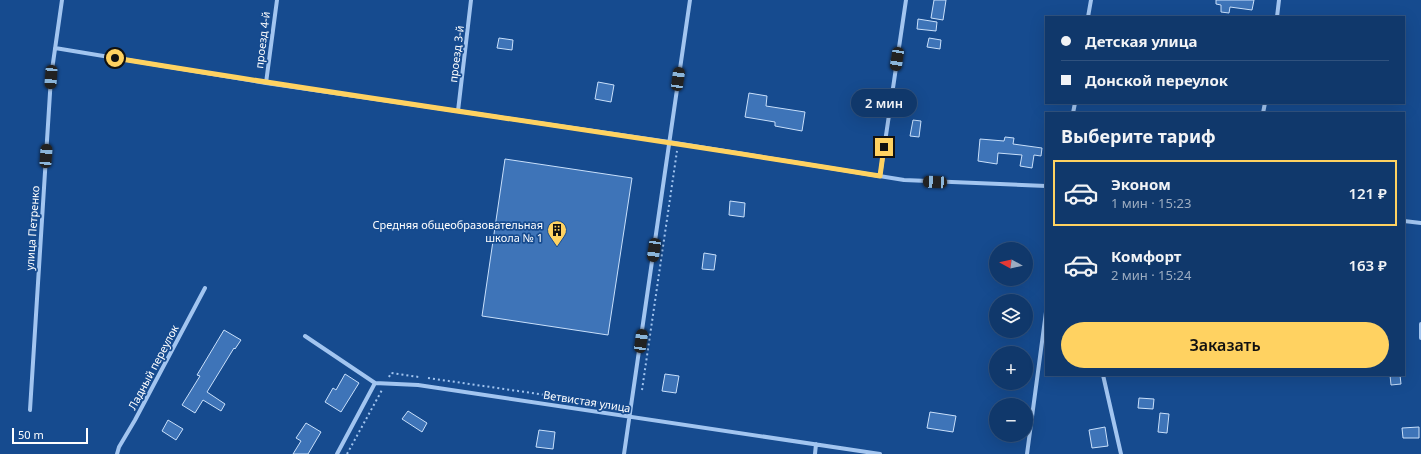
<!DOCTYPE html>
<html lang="ru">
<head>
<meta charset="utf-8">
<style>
	:root { --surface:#10386b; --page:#193f71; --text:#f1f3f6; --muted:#9cacc1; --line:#30527e; --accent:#ffd261 }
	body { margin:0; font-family:"Noto Sans",sans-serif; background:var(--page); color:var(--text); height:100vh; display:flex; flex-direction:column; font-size:15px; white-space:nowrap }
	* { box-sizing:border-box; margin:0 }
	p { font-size:13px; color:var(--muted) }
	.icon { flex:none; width:22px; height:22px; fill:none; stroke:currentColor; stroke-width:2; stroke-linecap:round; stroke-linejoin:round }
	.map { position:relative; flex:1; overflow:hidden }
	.drawer { position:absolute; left:1045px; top:112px; width:360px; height:264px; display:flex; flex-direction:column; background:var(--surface); border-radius:0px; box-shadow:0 4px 16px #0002,0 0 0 1px var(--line) }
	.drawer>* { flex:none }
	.top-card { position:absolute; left:1045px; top:16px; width:360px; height:88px; border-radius:0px; box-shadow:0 4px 16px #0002,0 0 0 1px var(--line); display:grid; align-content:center; height:88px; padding:0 16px; background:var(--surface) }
	.needle { width:26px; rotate:278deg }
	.controls { position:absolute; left:989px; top:242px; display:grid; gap:8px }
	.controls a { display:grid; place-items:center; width:44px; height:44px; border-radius:50%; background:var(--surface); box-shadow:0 4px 16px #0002,0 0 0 1px var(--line); font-size:20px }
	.scale { position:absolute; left:12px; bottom:10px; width:76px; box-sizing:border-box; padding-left:4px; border:2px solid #fff; border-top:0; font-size:11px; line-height:14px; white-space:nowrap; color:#fff; -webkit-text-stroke:3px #164b8f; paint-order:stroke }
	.end { position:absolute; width:18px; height:18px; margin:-9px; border:5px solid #ffd261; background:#111; box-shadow:0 0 0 2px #111 }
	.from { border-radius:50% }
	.bubble { position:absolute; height:28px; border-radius:14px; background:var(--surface); box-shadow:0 4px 16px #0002,0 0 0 1px var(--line); font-size:13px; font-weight:600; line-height:28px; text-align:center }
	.car { position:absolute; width:12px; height:24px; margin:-12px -6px; border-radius:5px; box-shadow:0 0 3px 1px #0007; background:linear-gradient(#222 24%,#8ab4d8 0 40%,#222 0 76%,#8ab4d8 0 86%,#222 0) }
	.top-card b { display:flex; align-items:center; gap:14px; height:38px; font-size:15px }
	.top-card b+b { border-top:1px solid var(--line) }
	.top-card i { width:10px; height:10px; background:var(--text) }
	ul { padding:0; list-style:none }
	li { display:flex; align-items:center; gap:12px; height:66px; margin:0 8px 6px; padding:0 8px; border:2px solid transparent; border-radius:0px }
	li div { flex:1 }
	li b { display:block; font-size:15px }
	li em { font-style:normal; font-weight:600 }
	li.selected { border-color:var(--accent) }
	li>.icon { width:36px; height:36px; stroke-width:1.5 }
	h2 { padding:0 16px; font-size:18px; line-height:48px }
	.cta { display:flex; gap:8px; margin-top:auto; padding:8px 16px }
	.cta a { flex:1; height:46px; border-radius:24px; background:var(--accent); color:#111; font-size:16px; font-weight:600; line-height:46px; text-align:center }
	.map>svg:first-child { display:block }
	.building { fill:#3e74b8; stroke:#c9e0fb }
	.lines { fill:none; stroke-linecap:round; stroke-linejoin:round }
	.path { stroke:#a2c5f0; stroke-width:2; stroke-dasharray:2 3; stroke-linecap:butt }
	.street { stroke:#a2c5f0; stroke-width:4 }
	.route { stroke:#ffd261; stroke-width:5 }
	.labels { text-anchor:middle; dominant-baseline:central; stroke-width:3.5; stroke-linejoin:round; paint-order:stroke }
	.street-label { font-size:11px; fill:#fff; stroke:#164b8f }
	.poi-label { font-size:11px; fill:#fff; stroke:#164b8f; text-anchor:end }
</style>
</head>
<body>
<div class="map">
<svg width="1421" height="454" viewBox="0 0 1421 454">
	<rect width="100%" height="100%" fill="#164b8f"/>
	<path class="building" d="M934,0h12l-3,20 -12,-2z
		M1216,0h38l-2,10 -22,-3 -1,6 -8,-1v-7l-5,-1z
		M918,19l19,3 -1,9 -19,-2z
		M499,38l14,2 -1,10 -15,-2z
		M929,38l12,2 -1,9 -13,-2z
		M598,82l16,3 -3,17 -16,-3z
		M749,93l18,3 -1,10 39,6 -3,19 -27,-5v-4l-30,-5z
		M913,120l8,1 -2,16 -9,-1z
		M1005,137l9,1 -1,6 29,4 -1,8 -7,-1 -2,13 -12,-2 2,-11 -24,-2 -1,11 -19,-3 2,-22 24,2z
		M505,159l127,19 -24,157 -126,-19z
		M730,201l15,2 -1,14 -15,-2z
		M704,253l12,2 -2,15 -12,-1z
		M224,330l17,10 -6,9 -1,-1 -27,44 18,12 -4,7 -18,-11 -8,13 -13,-8 18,-29 -3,-1z
		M345,374l14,9 -18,29 -16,-10 8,-14 3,2z
		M665,374l14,2 -3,17 -14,-2z
		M1390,375h10l1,9 -10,1z
		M1139,398l15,1 -1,10 -15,-1z
		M408,411l19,12 -5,9 -20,-13z
		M930,412l26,4 -3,16 -26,-4z
		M1160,413l9,1 -2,19 -9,-1z
		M168,420l15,9 -7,11 -14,-9z
		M306,423l15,9 -13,22h-15l8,-13 -5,-3z
		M1105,427l3,19 -16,2 -3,-18z
		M1419,427v11h-16l-1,-10z
		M539,430l16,2 -2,17 -17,-2z"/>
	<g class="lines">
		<path class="path" d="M389,377l2,-4 28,4
			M428,378l194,28
			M642,390l35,-239
			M347,454l35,-64"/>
		<path class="street" d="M1088,17l3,-17
			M1277,17l2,-17
			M55,48l211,35 403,59 235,38 142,6
			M266,83l11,-83
			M458,111l13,-111
			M1073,113l2,-10
			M1263,113l2,-10
			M880,176l26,-176
			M1404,221l17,2
			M1421,324v14
			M305,336l70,47 43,2 462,69
			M1103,375l18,79
			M30,410l21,-333 11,-77
			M117,454l2,-7 16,-27 70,-132
			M337,454l38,-71
			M624,454l66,-454
			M815,454l1,-10
			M1027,454l19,-142"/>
	</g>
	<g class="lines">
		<path class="route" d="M115,58c255,42 510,76 765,118l4,-29"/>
	</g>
	<defs>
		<symbol id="building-pin" viewBox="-11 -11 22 30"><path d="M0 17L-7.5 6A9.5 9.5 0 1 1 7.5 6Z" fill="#ffd261" stroke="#164b8f"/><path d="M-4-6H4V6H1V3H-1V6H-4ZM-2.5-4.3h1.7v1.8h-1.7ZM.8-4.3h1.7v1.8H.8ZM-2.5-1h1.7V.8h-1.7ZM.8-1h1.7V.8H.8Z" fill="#111"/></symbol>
	</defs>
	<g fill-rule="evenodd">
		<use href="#building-pin" x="546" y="219" width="22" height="30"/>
	</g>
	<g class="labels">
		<g class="street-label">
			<text transform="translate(262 40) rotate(-83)">проезд 4-й</text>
			<text transform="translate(456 54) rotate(-83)">проезд 3-й</text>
			<text transform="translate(32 228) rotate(-86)">улица Петренко</text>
			<text transform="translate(153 367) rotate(-62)">Ладный переулок</text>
			<text transform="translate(587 401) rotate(9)">Ветвистая улица</text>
		</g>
		<g class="poi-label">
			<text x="543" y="224">Средняя общеобразовательная<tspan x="543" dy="13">школа № 1</tspan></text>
		</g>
	</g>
</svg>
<div class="controls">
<a><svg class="needle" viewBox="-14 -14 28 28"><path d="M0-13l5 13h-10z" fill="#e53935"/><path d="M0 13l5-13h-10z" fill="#9cacc1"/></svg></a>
<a><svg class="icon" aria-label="layers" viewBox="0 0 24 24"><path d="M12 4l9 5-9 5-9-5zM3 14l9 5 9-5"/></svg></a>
<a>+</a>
<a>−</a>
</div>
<div class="scale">50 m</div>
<i class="end from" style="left:115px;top:58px"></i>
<i class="end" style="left:884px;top:147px"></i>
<div class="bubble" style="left:851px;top:89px;width:66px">2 мин</div>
<i class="car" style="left:897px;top:59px;rotate:189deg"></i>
<i class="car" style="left:51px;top:77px;rotate:184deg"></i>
<i class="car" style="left:678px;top:79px;rotate:8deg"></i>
<i class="car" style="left:46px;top:156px;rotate:4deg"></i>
<i class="car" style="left:935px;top:182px;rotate:273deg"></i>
<i class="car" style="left:654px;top:250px;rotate:188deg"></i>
<i class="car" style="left:641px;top:341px;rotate:8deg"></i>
<div class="top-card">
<b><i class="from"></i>Детская улица</b>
<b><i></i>Донской переулок</b>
</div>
<section class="drawer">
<h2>Выберите тариф</h2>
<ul>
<li class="selected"><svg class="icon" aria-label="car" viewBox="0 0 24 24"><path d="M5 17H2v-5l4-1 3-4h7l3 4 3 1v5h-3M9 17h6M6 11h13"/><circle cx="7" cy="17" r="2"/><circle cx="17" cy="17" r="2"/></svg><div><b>Эконом</b><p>1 мин · 15:23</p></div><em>121 ₽</em></li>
<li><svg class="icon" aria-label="car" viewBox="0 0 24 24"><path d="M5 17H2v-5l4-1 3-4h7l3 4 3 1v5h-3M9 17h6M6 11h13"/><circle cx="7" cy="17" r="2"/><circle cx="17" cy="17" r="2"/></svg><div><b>Комфорт</b><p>2 мин · 15:24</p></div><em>163 ₽</em></li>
</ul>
<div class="cta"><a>Заказать</a></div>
</section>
</div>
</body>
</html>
